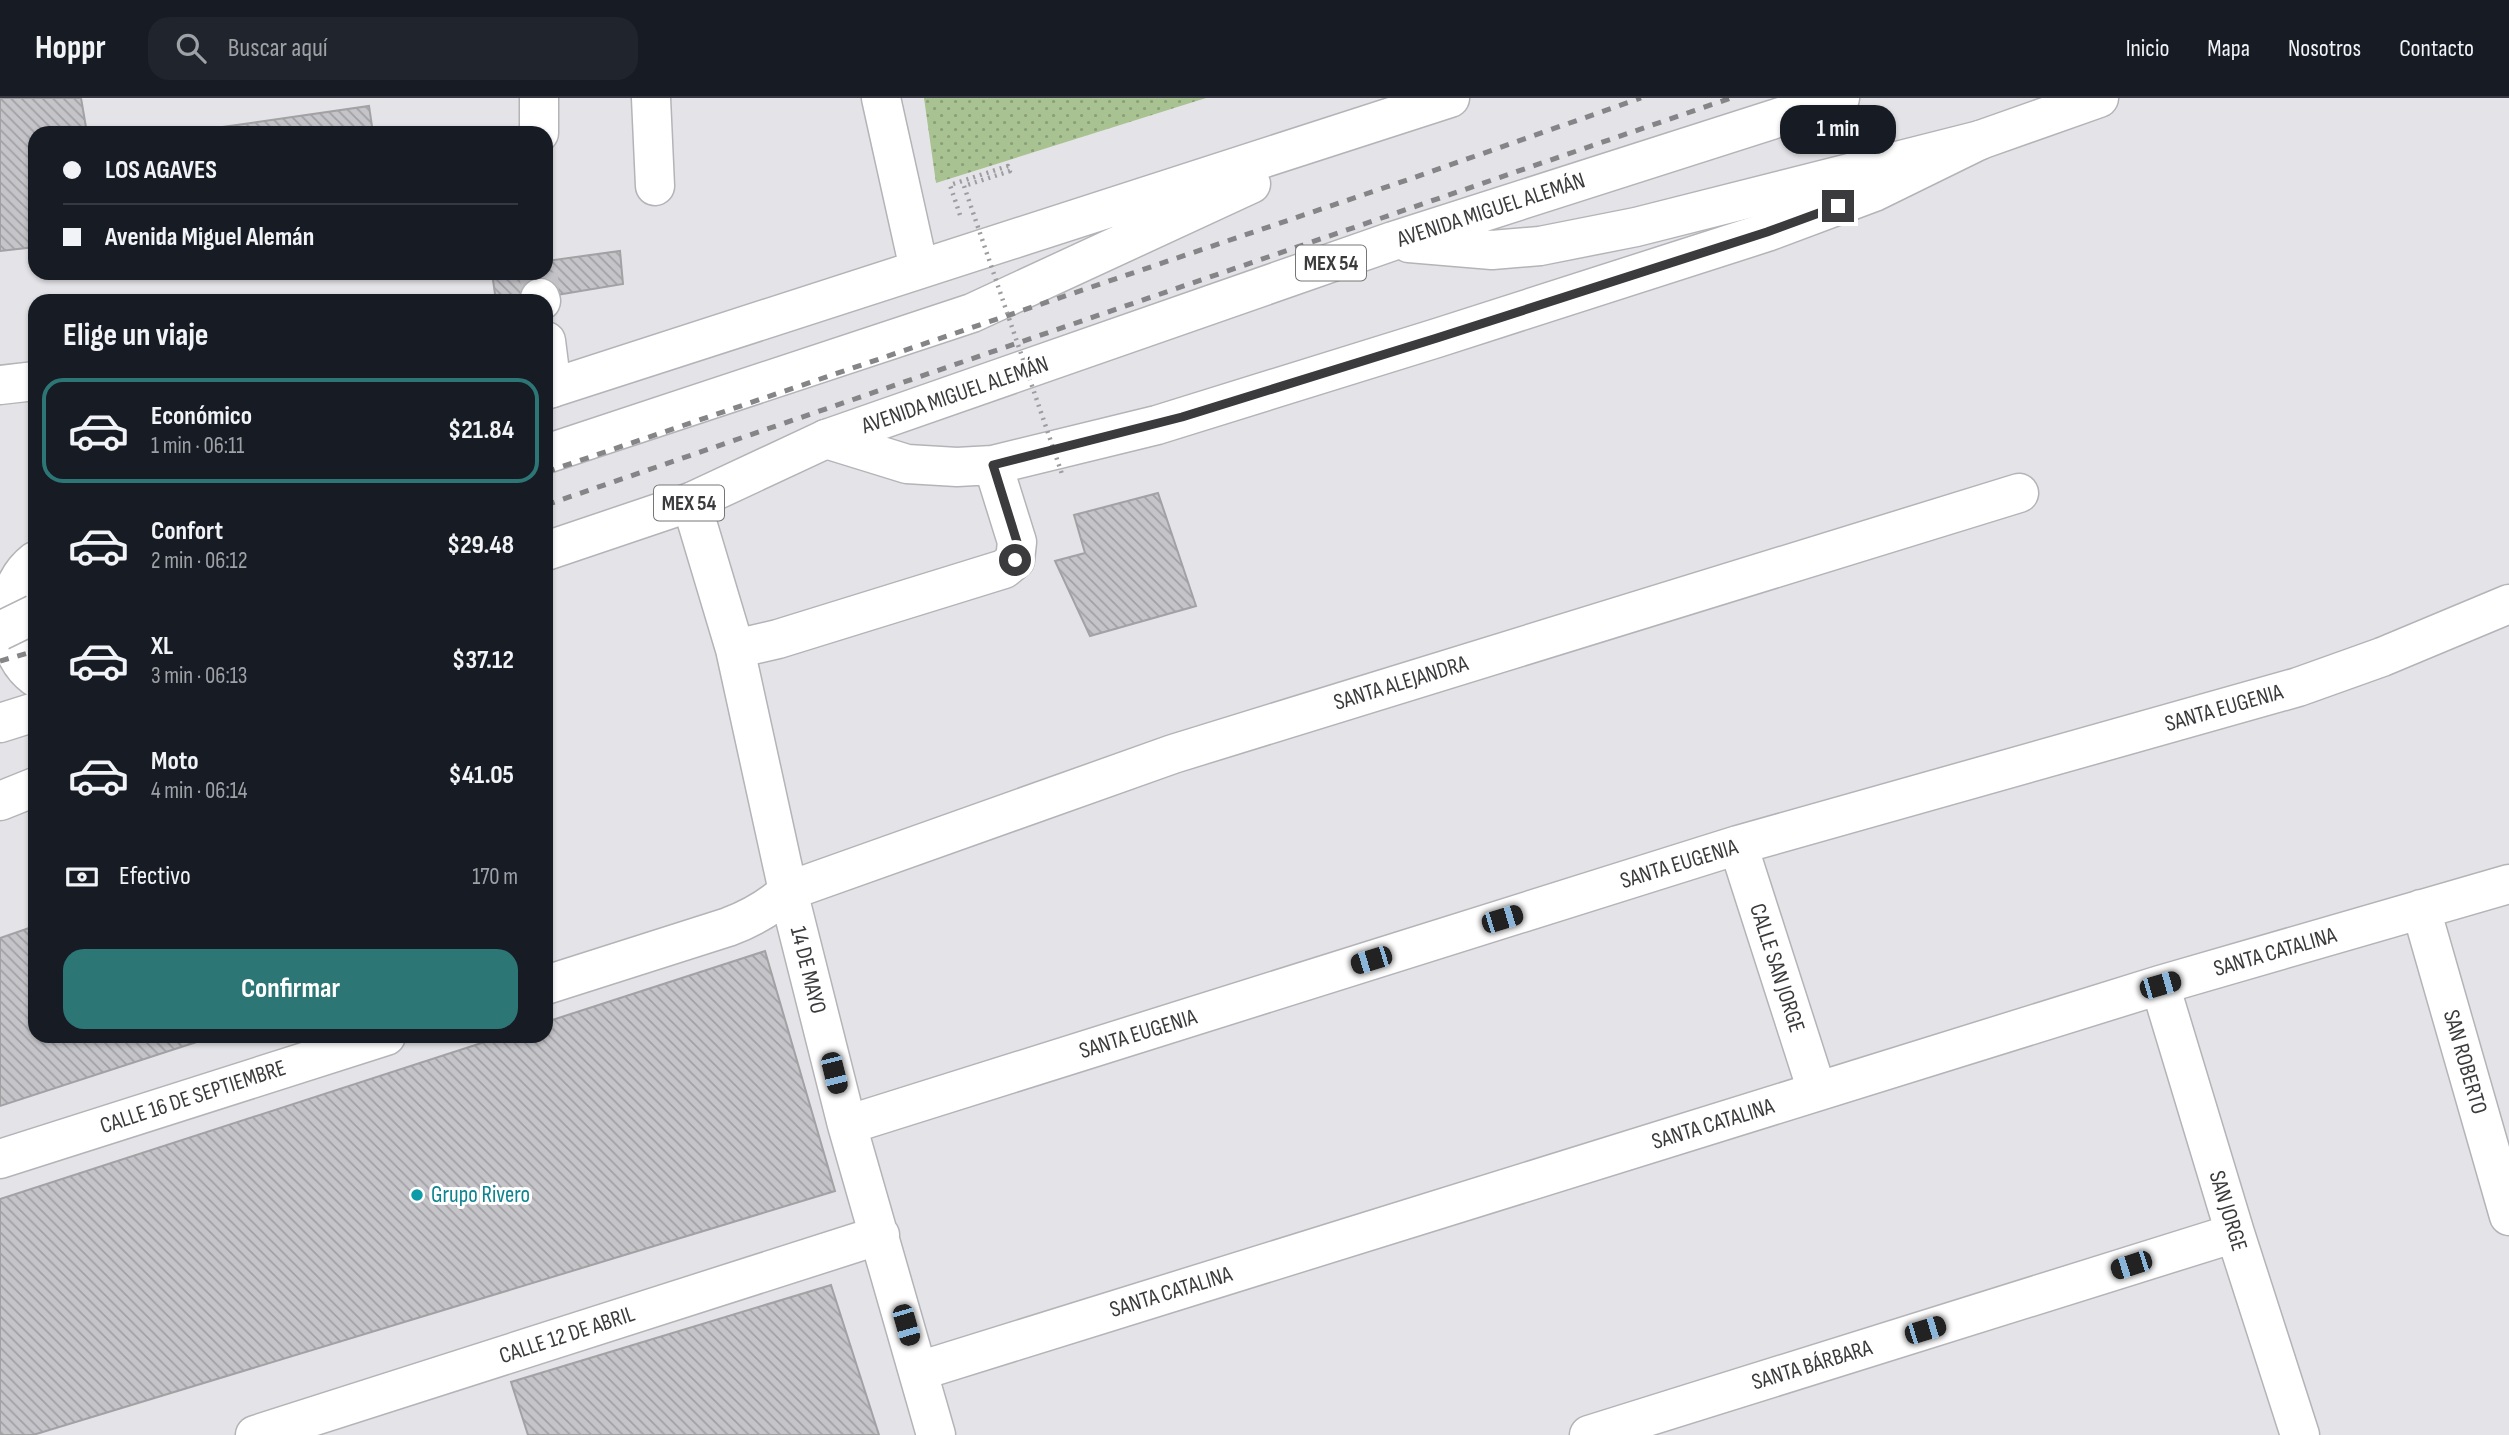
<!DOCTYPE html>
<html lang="es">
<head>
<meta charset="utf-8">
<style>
	:root { --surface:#171b24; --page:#20242c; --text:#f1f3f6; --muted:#9ea1a6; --line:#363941; --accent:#2c7676 }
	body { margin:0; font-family:"Sofia Sans Condensed",sans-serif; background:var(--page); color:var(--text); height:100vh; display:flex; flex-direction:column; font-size:26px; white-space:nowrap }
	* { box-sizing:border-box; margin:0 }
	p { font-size:23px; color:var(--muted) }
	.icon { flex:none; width:38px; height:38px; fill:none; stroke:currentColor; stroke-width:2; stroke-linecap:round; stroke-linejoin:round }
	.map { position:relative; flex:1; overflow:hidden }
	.sheet { position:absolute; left:28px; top:196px; width:525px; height:749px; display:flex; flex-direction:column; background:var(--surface); border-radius:21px; box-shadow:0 2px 5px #0004 }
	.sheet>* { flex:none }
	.top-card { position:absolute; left:28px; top:28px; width:525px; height:154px; border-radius:21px; box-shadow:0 2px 5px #0004; display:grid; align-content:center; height:154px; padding:0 35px; background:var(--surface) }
	.end { position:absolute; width:32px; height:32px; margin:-16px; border:9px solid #3b3b3d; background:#fff; box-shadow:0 0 0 4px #fff }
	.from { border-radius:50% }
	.bubble { position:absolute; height:49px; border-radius:21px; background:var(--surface); box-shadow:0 2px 5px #0004; font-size:23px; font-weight:700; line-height:49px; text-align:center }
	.car { position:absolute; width:21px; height:42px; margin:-21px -10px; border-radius:9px; box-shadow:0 0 5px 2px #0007; background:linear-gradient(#222 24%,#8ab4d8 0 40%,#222 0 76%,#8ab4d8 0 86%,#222 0) }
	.top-card b { display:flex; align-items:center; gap:24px; height:66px; font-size:26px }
	.top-card b+b { border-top:2px solid var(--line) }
	.top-card i { width:18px; height:18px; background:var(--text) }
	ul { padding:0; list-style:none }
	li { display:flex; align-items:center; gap:21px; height:105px; margin:0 14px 10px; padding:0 21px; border:4px solid transparent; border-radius:21px }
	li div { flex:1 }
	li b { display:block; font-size:26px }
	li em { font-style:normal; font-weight:700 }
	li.selected { border-color:var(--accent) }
	li>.icon { width:63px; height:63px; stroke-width:1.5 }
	h2 { padding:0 35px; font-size:32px; line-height:84px }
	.pay { display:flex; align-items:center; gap:18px; height:77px; padding:0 35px; font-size:26px }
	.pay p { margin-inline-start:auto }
	.primary-button { display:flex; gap:14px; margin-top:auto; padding:14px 35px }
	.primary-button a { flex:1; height:80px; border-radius:21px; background:var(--accent); color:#fff; font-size:28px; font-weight:700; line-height:80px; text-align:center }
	header { display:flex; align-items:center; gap:42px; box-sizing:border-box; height:98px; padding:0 35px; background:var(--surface); border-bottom:2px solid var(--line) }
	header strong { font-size:33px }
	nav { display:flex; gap:38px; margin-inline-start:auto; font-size:24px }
	.search { width:490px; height:63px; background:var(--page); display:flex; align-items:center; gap:18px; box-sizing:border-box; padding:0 24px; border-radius:21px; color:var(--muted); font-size:26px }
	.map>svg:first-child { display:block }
	.grass { fill:url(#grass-dots) }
	.building { fill:url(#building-back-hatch); stroke:#a2a1a4; stroke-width:2 }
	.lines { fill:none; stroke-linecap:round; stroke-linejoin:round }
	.minor-tunnel { stroke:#c2c2c6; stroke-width:38; stroke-dasharray:38 19; stroke-linecap:butt }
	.minor-casing { stroke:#b4b4b8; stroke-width:41 }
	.highway-casing { stroke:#b4b4b8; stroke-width:41 }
	.path { stroke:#9d9da0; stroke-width:4.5; stroke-dasharray:2 5; stroke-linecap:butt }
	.minor { stroke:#fff; stroke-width:38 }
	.highway { stroke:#fff; stroke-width:38 }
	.rail { stroke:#858588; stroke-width:5; stroke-dasharray:9 9; stroke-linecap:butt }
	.highway-bridge-casing { stroke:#b4b4b8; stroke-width:41; stroke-linecap:butt }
	.path-bridge { stroke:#9d9da0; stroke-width:4.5; stroke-dasharray:2 5; stroke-linecap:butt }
	.highway-bridge { stroke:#fff; stroke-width:38 }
	.route { stroke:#3b3b3d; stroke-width:9 }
	.culture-dot { fill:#0f9aa8; stroke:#fff; stroke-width:2.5 }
	.labels { text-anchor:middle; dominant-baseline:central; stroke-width:6; stroke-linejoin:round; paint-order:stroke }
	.shield { fill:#fff; stroke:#767677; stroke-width:2 }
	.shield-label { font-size:21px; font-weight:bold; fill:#3b3b3d }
	.street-label { font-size:23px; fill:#3b3b3d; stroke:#fff }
	.culture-label { font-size:23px; fill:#0d838f; stroke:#fff; text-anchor:start }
</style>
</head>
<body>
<header>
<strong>Hoppr</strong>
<div class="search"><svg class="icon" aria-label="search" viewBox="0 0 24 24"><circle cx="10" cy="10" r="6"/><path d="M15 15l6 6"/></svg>Buscar aquí</div>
<nav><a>Inicio</a><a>Mapa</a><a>Nosotros</a><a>Contacto</a></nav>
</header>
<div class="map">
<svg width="2509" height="1337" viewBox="0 0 2509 1337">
	<defs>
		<pattern id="grass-dots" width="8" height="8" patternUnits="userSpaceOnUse" patternTransform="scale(1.75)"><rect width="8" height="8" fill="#a8c291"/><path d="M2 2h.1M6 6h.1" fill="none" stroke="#8a9f78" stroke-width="1.8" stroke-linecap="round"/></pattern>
		<pattern id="building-back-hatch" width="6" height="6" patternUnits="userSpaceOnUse" patternTransform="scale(1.75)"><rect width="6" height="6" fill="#c5c4c8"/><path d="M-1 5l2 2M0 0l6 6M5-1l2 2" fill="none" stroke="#a1a0a4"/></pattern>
	</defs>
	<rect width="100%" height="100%" fill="#e4e4e8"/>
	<path class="grass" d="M924,0h282l-270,85z"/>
	<path class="building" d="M0,0h81l6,35h-52v114l-35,4z
		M369,8l4,27h-193z
		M620,153l3,33 -102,17h-25l-4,-28h54v-12z
		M1158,395l38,113 -106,30 -35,-75 30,-8 -11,-38z
		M35,828v110h180l-215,70v-168z
		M765,853l70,240 -802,244h-33v-236l503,-163h43v-14z
		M831,1187l48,150h-351l-17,-53z"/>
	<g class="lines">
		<path class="minor-tunnel" d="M539,175l1,25"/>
		<defs>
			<path id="minor" d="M651,0l4,88
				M881,0l38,171
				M539,35v-35
				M540,200l1,3
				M546,243l6,47
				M0,287l35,-4
				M826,341l81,25 50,3 36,-2 164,-40 280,-87 330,-106 107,-40 106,-52 119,-42
				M691,404l44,147 53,242 59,234 89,310
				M735,551l43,-10 226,-70 11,-9 2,-18 -24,-77
				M1738,747l79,246
				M2421,811l88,307
				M546,887l182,-58c24,-9 42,-19 60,-36l385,-137 846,-261
				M2160,887l75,248 65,202
				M847,1027l891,-280 560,-158 84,-30 127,-53
				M0,1061l386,-123
				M919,1273l1241,-386 349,-101
				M255,1337l625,-200
				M1589,1337l646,-202"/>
			<path id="highway" d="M1409,145l83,7 48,-4 96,-19 344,-87
				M546,292l904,-292
				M546,356l426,-141 279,-129
				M546,453l145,-49 135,-63 567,-198 447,-143
				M35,463c-35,27 -35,90 0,116
				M0,625l35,-11
				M0,703l35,-14"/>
		</defs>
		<use href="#minor" class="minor-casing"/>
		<use href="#highway" class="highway-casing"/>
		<path class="path" d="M960,117l-10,-30 58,-19 2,5 -46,15"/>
		<use href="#minor" class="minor"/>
		<use href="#highway" class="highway"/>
		<path class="rail" d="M546,374l861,-292 234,-82
			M546,407l1185,-407
			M0,528l35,-9
			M0,563l35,-10"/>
		<defs>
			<path id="highway-bridge" d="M0,533l35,-17"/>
		</defs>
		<use href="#highway-bridge" class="highway-bridge-casing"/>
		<path class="path-bridge" d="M964,88l99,291"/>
		<use href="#highway-bridge" class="highway-bridge"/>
	</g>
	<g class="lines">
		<path class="route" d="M1015,462l2,-18 -24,-77 189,-48 255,-79 330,-106 71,-26"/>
	</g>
	<circle class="culture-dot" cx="417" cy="1097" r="7"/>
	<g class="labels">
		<g class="shield">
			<rect x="1296" y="147.5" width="70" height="35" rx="5"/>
			<rect x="654" y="387.5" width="70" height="35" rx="5"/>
		</g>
		<g class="shield-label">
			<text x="1331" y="165">MEX 54</text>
			<text x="689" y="405">MEX 54</text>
		</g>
		<g class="street-label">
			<text transform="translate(1491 112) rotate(-18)">AVENIDA MIGUEL ALEMÁN</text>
			<text transform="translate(955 297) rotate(-19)">AVENIDA MIGUEL ALEMÁN</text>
			<text transform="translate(1401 585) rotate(-17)">SANTA ALEJANDRA</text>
			<text transform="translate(2224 610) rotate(-16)">SANTA EUGENIA</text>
			<text transform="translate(1679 766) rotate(-17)">SANTA EUGENIA</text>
			<text transform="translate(2275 854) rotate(-16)">SANTA CATALINA</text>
			<text transform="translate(1777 870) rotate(72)">CALLE SAN JORGE</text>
			<text transform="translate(808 872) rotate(76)">14 DE MAYO</text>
			<text transform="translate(1138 936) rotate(-17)">SANTA EUGENIA</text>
			<text transform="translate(2465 964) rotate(74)">SAN ROBERTO</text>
			<text transform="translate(193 999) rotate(-18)">CALLE 16 DE SEPTIEMBRE</text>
			<text transform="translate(1713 1026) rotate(-17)">SANTA CATALINA</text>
			<text transform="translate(2228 1113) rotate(73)">SAN JORGE</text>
			<text transform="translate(1171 1194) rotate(-17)">SANTA CATALINA</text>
			<text transform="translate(567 1237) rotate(-18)">CALLE 12 DE ABRIL</text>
			<text transform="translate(1812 1267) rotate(-17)">SANTA BÁRBARA</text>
		</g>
		<g class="culture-label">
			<text x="431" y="1097">Grupo Rivero</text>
		</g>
	</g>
</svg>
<i class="end from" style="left:1015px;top:462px"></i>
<i class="end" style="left:1838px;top:108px"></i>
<div class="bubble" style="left:1780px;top:7px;width:116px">1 min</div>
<i class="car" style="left:1502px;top:821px;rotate:73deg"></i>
<i class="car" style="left:1371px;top:862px;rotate:253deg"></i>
<i class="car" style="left:2160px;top:887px;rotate:74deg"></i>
<i class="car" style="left:834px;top:975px;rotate:166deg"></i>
<i class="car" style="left:2131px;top:1167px;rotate:252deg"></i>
<i class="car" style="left:906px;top:1227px;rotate:164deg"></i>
<i class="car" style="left:1925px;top:1232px;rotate:73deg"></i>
<div class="top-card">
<b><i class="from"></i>LOS AGAVES</b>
<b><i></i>Avenida Miguel Alemán</b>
</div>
<section class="sheet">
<h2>Elige un viaje</h2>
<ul>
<li class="selected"><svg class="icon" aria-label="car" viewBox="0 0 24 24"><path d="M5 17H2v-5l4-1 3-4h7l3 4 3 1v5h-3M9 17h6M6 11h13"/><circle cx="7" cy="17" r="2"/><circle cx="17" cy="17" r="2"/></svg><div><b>Económico</b><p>1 min · 06:11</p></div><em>$21.84</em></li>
<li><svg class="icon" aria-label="car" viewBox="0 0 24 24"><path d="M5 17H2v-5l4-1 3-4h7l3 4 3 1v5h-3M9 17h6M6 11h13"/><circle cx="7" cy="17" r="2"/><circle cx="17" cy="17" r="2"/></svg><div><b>Confort</b><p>2 min · 06:12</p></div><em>$29.48</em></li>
<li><svg class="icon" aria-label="car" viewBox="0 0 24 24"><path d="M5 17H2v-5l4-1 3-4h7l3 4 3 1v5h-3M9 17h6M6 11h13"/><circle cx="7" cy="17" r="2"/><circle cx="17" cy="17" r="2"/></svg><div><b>XL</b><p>3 min · 06:13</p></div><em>$37.12</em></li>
<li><svg class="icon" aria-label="car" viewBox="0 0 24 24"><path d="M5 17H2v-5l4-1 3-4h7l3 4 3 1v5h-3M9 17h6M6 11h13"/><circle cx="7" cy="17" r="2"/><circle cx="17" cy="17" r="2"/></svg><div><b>Moto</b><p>4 min · 06:14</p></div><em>$41.05</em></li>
</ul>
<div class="pay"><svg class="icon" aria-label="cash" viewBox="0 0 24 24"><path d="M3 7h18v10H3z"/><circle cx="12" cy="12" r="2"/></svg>Efectivo<p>170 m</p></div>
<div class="primary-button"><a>Confirmar</a></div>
</section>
</div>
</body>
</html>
